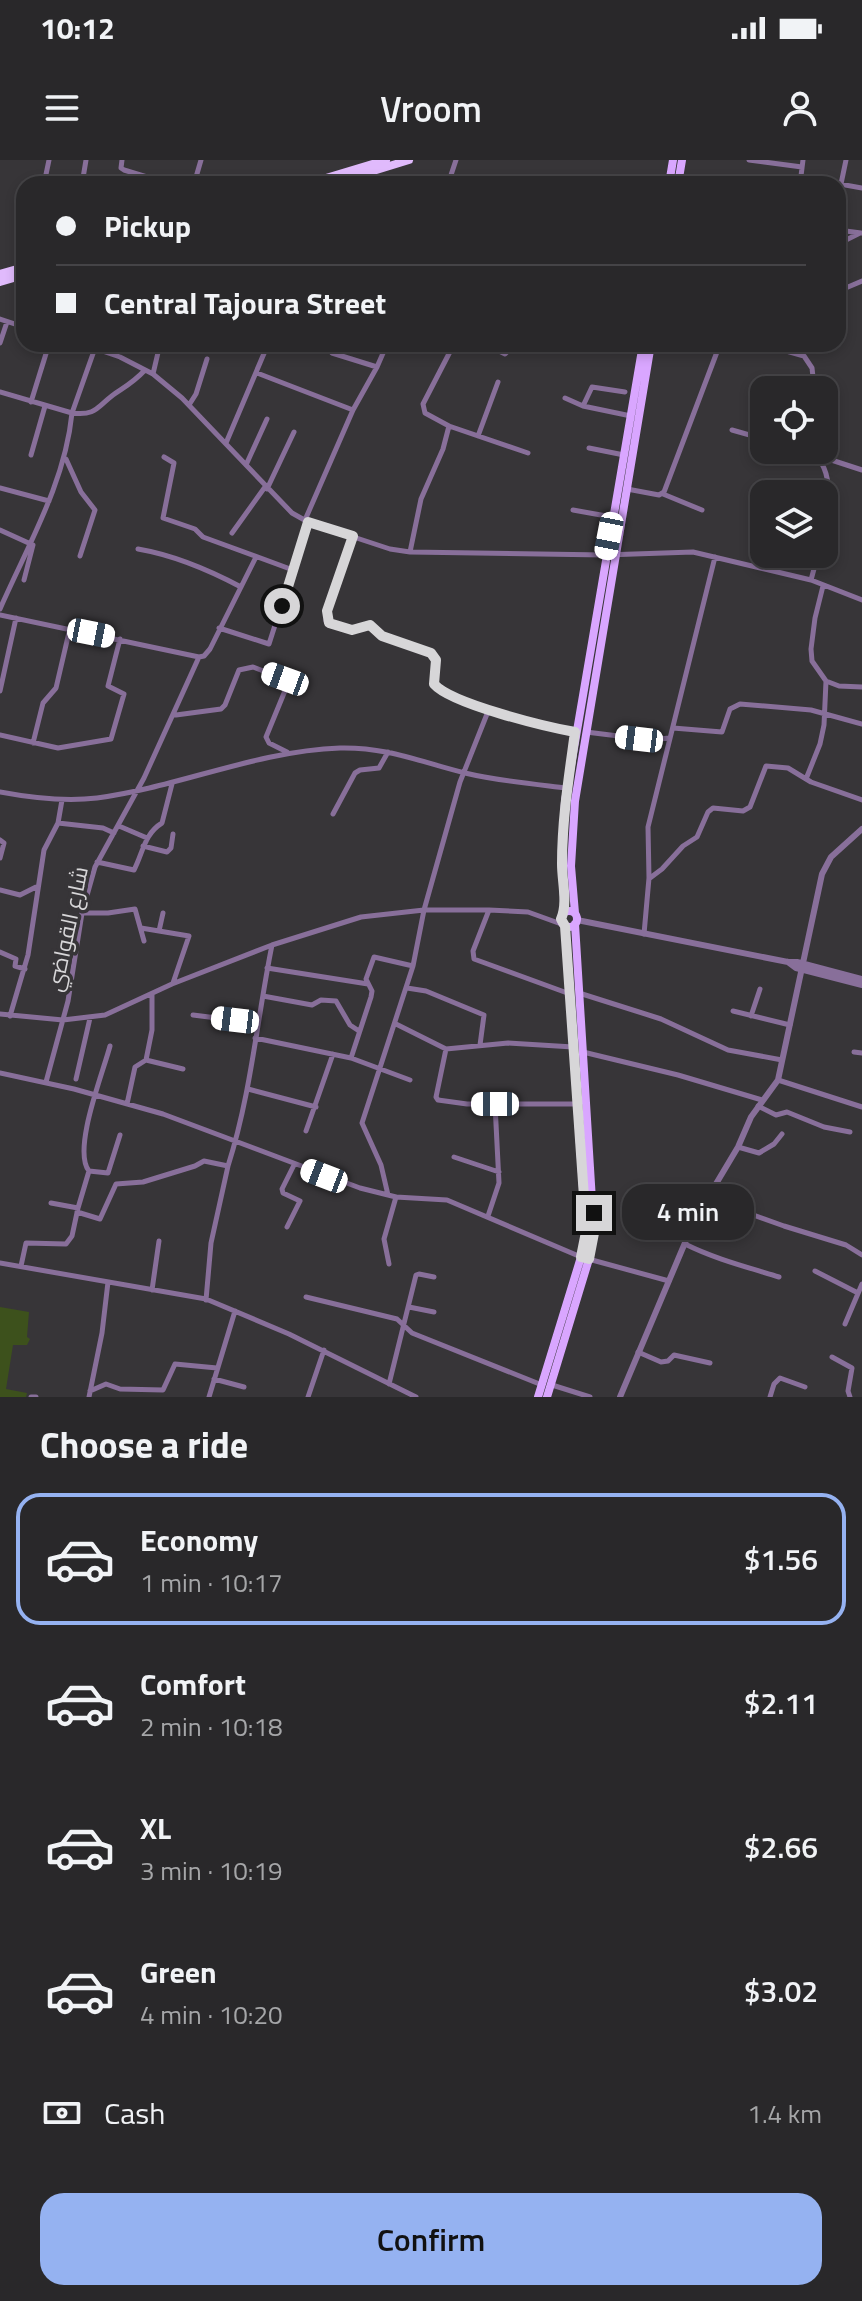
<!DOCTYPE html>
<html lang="en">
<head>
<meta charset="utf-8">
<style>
	:root { --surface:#29282a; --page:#313032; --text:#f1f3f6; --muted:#a5a6a8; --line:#454447; --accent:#95b2f1 }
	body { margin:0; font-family:"Titillium Web",Cairo,sans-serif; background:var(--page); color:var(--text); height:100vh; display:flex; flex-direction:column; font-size:30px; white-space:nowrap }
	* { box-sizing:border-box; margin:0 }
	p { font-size:26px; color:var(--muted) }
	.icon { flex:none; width:44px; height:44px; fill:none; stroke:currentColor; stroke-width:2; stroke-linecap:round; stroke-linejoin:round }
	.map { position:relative; height:1237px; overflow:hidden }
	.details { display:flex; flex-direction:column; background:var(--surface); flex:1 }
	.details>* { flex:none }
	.banner { position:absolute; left:16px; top:16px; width:830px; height:176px; border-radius:24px; box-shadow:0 4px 12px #0003,0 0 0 2px var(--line); display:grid; align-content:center; height:176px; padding:0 40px; background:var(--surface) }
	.controls { position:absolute; left:750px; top:216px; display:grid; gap:16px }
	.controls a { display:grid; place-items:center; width:88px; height:88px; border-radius:16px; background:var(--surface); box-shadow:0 4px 12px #0003,0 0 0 2px var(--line); font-size:40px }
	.end { position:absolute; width:36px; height:36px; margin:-18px; border:10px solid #d7d6d8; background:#111; box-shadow:0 0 0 4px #111 }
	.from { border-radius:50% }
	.bubble { position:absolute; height:56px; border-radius:24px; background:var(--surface); box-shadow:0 4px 12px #0003,0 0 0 2px var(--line); font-size:26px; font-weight:600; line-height:56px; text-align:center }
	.car { position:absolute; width:24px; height:48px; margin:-24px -12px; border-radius:10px; box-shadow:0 0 6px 2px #0007; background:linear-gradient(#fff 24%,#345 0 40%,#fff 0 76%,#345 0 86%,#fff 0) }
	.banner b { display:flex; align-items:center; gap:28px; height:76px; font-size:30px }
	.banner b+b { border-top:2px solid var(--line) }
	.banner i { width:20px; height:20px; background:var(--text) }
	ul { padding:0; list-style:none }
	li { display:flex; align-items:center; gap:24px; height:132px; margin:0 16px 12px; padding:0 24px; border:4px solid transparent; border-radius:24px }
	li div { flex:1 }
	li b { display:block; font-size:30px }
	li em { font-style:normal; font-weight:600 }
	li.selected { border-color:var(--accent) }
	li>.icon { width:72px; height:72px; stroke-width:1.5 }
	h2 { padding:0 40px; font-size:36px; line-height:96px }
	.pay { display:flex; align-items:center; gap:20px; height:88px; padding:0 40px; font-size:30px }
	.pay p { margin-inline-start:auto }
	.primary-button { display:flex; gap:16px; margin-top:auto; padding:16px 40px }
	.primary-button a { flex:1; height:92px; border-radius:24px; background:var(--accent); color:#111; font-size:32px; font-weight:600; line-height:92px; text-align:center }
	.status { display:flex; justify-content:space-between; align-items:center; height:56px; padding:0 40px; background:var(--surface); direction:ltr }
	.status svg { height:22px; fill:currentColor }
	header { display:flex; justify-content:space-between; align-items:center; height:104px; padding:0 40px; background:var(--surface); font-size:36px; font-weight:600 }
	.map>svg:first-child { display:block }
	.green { fill:#3d511c }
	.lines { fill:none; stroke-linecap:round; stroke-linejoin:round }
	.minor { stroke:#886f9a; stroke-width:5 }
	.tertiary { stroke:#886f9a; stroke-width:6 }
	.primary { stroke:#d9a6ff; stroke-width:8 }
	.trunk { stroke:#e0bafc; stroke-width:8 }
	.route { stroke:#d7d6d8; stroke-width:10 }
	.labels { text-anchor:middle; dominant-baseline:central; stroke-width:7; stroke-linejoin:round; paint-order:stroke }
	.street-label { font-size:22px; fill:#d7d6d8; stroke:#373538 }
</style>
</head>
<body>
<div class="status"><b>10:12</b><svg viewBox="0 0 49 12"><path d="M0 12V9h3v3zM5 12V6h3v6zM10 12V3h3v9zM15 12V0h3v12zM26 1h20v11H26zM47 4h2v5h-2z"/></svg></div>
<header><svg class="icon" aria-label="menu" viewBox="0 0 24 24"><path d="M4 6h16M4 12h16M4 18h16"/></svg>Vroom<svg class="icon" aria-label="person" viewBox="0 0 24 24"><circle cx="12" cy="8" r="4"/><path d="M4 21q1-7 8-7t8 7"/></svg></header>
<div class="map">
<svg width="862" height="1237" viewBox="0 0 862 1237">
	<rect width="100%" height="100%" fill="#373538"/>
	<path class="green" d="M0,1147l29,5 -2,25 3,2 -3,6h-14l-7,44 21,4 -1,4h-26z"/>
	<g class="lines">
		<path class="minor" d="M122,0l-1,8 3,2 46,14
			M749,0l53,7
			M801,17l61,11
			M44,24l5,-24
			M82,24l4,-24
			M194,24l7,-24
			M448,24l8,-24
			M800,24l3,-24
			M841,24l5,-24
			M838,70l23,3
			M838,84l22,-11
			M838,123l10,4 14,-6
			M0,159l24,8
			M0,183l7,-21
			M82,184l38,13 33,17 29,24 110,115 16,9 82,27 20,3 195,3 88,-3 118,28 51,20
			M485,184l20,10 10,-10
			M720,185l52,2 32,9 8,12 2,18
			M332,193l45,14
			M257,213l96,37
			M153,214l7,-30
			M0,232l72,21 23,-65
			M625,232l-33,-5 -9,19 48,10
			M565,238l18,8
			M31,242l18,-58
			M189,245l7,-11 11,-35
			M449,266l79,27
			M732,270l32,9
			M478,276l20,-54
			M226,283l42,-99
			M589,288l35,7
			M807,290c28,13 23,56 17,81
			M31,295l14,-49
			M816,295l46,15
			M164,297l10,6 -11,55 32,11 8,8 90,33
			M66,299l15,33 14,18 -15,46
			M246,305l21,-46
			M0,328l49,13
			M267,329l27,-57
			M627,329l32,6 5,-3 56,-148
			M663,334l39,16
			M573,350l39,7
			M764,358v8
			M305,360l48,-110 24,-43 10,-23
			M0,370l33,15 -9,35
			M232,373l33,-46
			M353,376l-26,75 -1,10 26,9 18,-5 12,11 49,17 5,7v27l54,24
			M138,389c35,6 71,21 103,38
			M410,392l11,-53 22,-50 6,-23 -24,-13 -2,-9 31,-60
			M761,408l3,-27
			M811,420l7,-26
			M0,449c28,-64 65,-126 72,-196 24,3 25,-6 41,-18 13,-9 21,-13 32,-25
			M0,455l199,42
			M219,468l50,16 39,-122
			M826,521l13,5 23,1
			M0,531l16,-73
			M176,555l45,-6 4,-4 14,-35 14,-3 36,14 -23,56 3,6 18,9
			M673,568l49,4 8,-23 10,-5 71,6 51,14
			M586,572l65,8 18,-2
			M0,575l58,13 53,-9 13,-45 -16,-8 12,-47
			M33,583l10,-40 13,-15 14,-60
			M806,619l14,-35 4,-19 2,-44 -14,-20 -1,-12 4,-31 8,-32
			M0,632c32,6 64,10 97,6 82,-11 159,-47 243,-50 48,-1 80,14 125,25 33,8 68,11 102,15
			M333,654l22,-41 5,-3 19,-2 9,-16
			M58,663l45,5 11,5
			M119,666l28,12
			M0,680l4,3 -4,15
			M143,686l24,6 4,-4 2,-14
			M97,702l37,8c9,-17 10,-36 28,-47l10,-39
			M650,718l12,-9 21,-23 14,-9 11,-25 5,-4 30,3 7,-4 16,-41 22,2 23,14 51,18
			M0,730l20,5 16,-8
			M489,750l-16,41 1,8 96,35
			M82,753h26l27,-4 9,32
			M141,768l48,8 -16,47
			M159,771l4,-18
			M644,774l5,-56 -1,-51 67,-270
			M0,792l16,7 -1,7 10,3
			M267,808l101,16
			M407,828l19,3 58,24 -4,30
			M579,833l82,26 67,31 54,10
			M263,836l49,9 9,-5 15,1 14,24 9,6
			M733,851l57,14
			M0,854l63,6 42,-5 67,-31 100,-39 89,-28 63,-7h65l39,2 36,13
			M193,855l64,8
			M10,856l18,-61 16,-105 14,-27 4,-23
			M751,856l9,-27
			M396,864l50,25 62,-6 65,4
			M255,878l96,20 59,22
			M110,886c-7,27 -38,104 -21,125l19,2 12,-38
			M446,889l-10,48 2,3 29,4h110
			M583,892l95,23 84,25
			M854,892l8,1
			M351,898l20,-61 1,-6 -6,-12 8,-22 39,9 11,-56 36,-128 27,-68 6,-3 82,21
			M146,900l37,9
			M0,913l74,16 89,25 197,74 36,9 51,3 134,57 88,24
			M76,919l14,-61
			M778,920l84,27
			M46,922l22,-81 14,-88 13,-46 49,-89 55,-121 5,-1 6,-7 46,-92
			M248,929l68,18
			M127,944l8,-37 11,-7 6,-30v-36
			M758,946l18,9 11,-3 37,15 26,5
			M306,971l27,-77
			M738,987l21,6 15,-9 8,-10
			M454,997l45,15
			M388,1035l-7,-30 -19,-42 51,-157
			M706,1038l78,28 62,19 16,10
			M51,1043l27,5 11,-37
			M77,1052l23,7 16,-35 27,-2 52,-16 9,-5 24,5c23,-72 29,-147 44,-221
			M488,1056l11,-33 -4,-79
			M287,1067l13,-26 -17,-8 -1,-4 12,-24
			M685,1084c30,15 62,23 94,33
			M0,1103l206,36 83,35 127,63
			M389,1104l-5,-25 12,-42
			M21,1106l5,-23 40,1 6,-8 6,-28
			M815,1111l43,22
			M152,1130l7,-49
			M306,1137l91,22 15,14 130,52
			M206,1140l5,-57 17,-77
			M409,1147l25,5
			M845,1164l17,-40
			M638,1192l23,10 7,-1 6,-6 36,8
			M832,1197l20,11 -4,23 2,6
			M214,1219l30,8
			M389,1224l27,-109 3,-1 15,3
			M552,1225l38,12
			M90,1231l16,-7 14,5 43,1 12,-26 42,4
			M31,1237h5
			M89,1237l13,-64 6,-51
			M209,1237l26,-86
			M308,1237l16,-47
			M770,1237l4,-13 6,-6 25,9"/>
		<path class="tertiary" d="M577,760l211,42h9l65,17
			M788,802l8,6 66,17
			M620,1237l75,-178 43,-72 13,-30 27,-37 44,-206 9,-17 31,-28"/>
		<path class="primary" d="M669,24l4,-24
			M678,24l4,-24
			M561 759a8 8 0 1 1 16 0a8 8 0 1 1-16 0Z
			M565,752l-3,-46 3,-65 78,-457
			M575,753l-4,-47 4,-65 76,-457
			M538,1237l43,-140 5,-25 -21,-306
			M547,1237l42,-138 5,-26 -19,-309"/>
		<path class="trunk" d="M306,24l80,-24
			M331,24l78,-24
			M0,114l24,-7
			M0,122l24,-7"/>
	</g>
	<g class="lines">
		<path class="route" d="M282,446l26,-84 45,14 -26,75 2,12 23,7 18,-5 12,11 49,17 5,7 -2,24c17,20 113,43 141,48 -6,44 -13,87 -13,132 0,18 6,39 -1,55l4,7 20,285 1,21 -5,25 8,2 5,-26v-20"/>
	</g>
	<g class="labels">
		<g class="street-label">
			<text transform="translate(67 769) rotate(-78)">شارع القواضي</text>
		</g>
	</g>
</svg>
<div class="controls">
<a><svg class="icon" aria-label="locate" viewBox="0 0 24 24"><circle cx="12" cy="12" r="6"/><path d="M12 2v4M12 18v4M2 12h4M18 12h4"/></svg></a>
<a><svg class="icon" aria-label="layers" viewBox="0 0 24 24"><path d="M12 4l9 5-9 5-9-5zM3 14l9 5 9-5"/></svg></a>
</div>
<i class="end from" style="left:282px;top:446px"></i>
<i class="end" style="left:594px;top:1053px"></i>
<div class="bubble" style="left:622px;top:1024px;width:132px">4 min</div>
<i class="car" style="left:609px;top:376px;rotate:191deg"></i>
<i class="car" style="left:91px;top:473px;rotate:101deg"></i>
<i class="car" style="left:285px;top:519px;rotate:290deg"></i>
<i class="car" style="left:639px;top:579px;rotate:277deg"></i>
<i class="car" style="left:235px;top:860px;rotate:277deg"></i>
<i class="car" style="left:495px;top:944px;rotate:270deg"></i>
<i class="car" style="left:324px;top:1016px;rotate:291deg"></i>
<div class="banner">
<b><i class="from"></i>Pickup</b>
<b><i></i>Central Tajoura Street</b>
</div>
</div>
<section class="details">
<h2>Choose a ride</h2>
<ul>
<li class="selected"><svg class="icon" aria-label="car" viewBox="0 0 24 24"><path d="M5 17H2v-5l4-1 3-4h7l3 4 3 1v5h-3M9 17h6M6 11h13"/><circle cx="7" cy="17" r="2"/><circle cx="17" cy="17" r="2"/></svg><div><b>Economy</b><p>1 min · 10:17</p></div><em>$1.56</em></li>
<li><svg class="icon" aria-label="car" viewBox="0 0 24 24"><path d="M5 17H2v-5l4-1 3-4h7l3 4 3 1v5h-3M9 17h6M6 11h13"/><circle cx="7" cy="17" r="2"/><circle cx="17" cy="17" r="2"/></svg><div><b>Comfort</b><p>2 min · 10:18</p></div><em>$2.11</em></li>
<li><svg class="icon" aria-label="car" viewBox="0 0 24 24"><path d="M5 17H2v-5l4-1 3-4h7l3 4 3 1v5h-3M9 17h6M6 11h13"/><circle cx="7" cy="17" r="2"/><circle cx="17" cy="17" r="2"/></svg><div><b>XL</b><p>3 min · 10:19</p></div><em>$2.66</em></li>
<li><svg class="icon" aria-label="car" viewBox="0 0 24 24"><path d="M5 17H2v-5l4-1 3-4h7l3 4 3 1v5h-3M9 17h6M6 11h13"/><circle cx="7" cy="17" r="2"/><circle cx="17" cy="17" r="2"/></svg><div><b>Green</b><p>4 min · 10:20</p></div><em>$3.02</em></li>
</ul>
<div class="pay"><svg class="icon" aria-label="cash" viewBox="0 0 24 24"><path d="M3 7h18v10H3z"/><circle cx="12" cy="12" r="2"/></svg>Cash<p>1.4 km</p></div>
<div class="primary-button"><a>Confirm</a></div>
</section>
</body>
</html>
